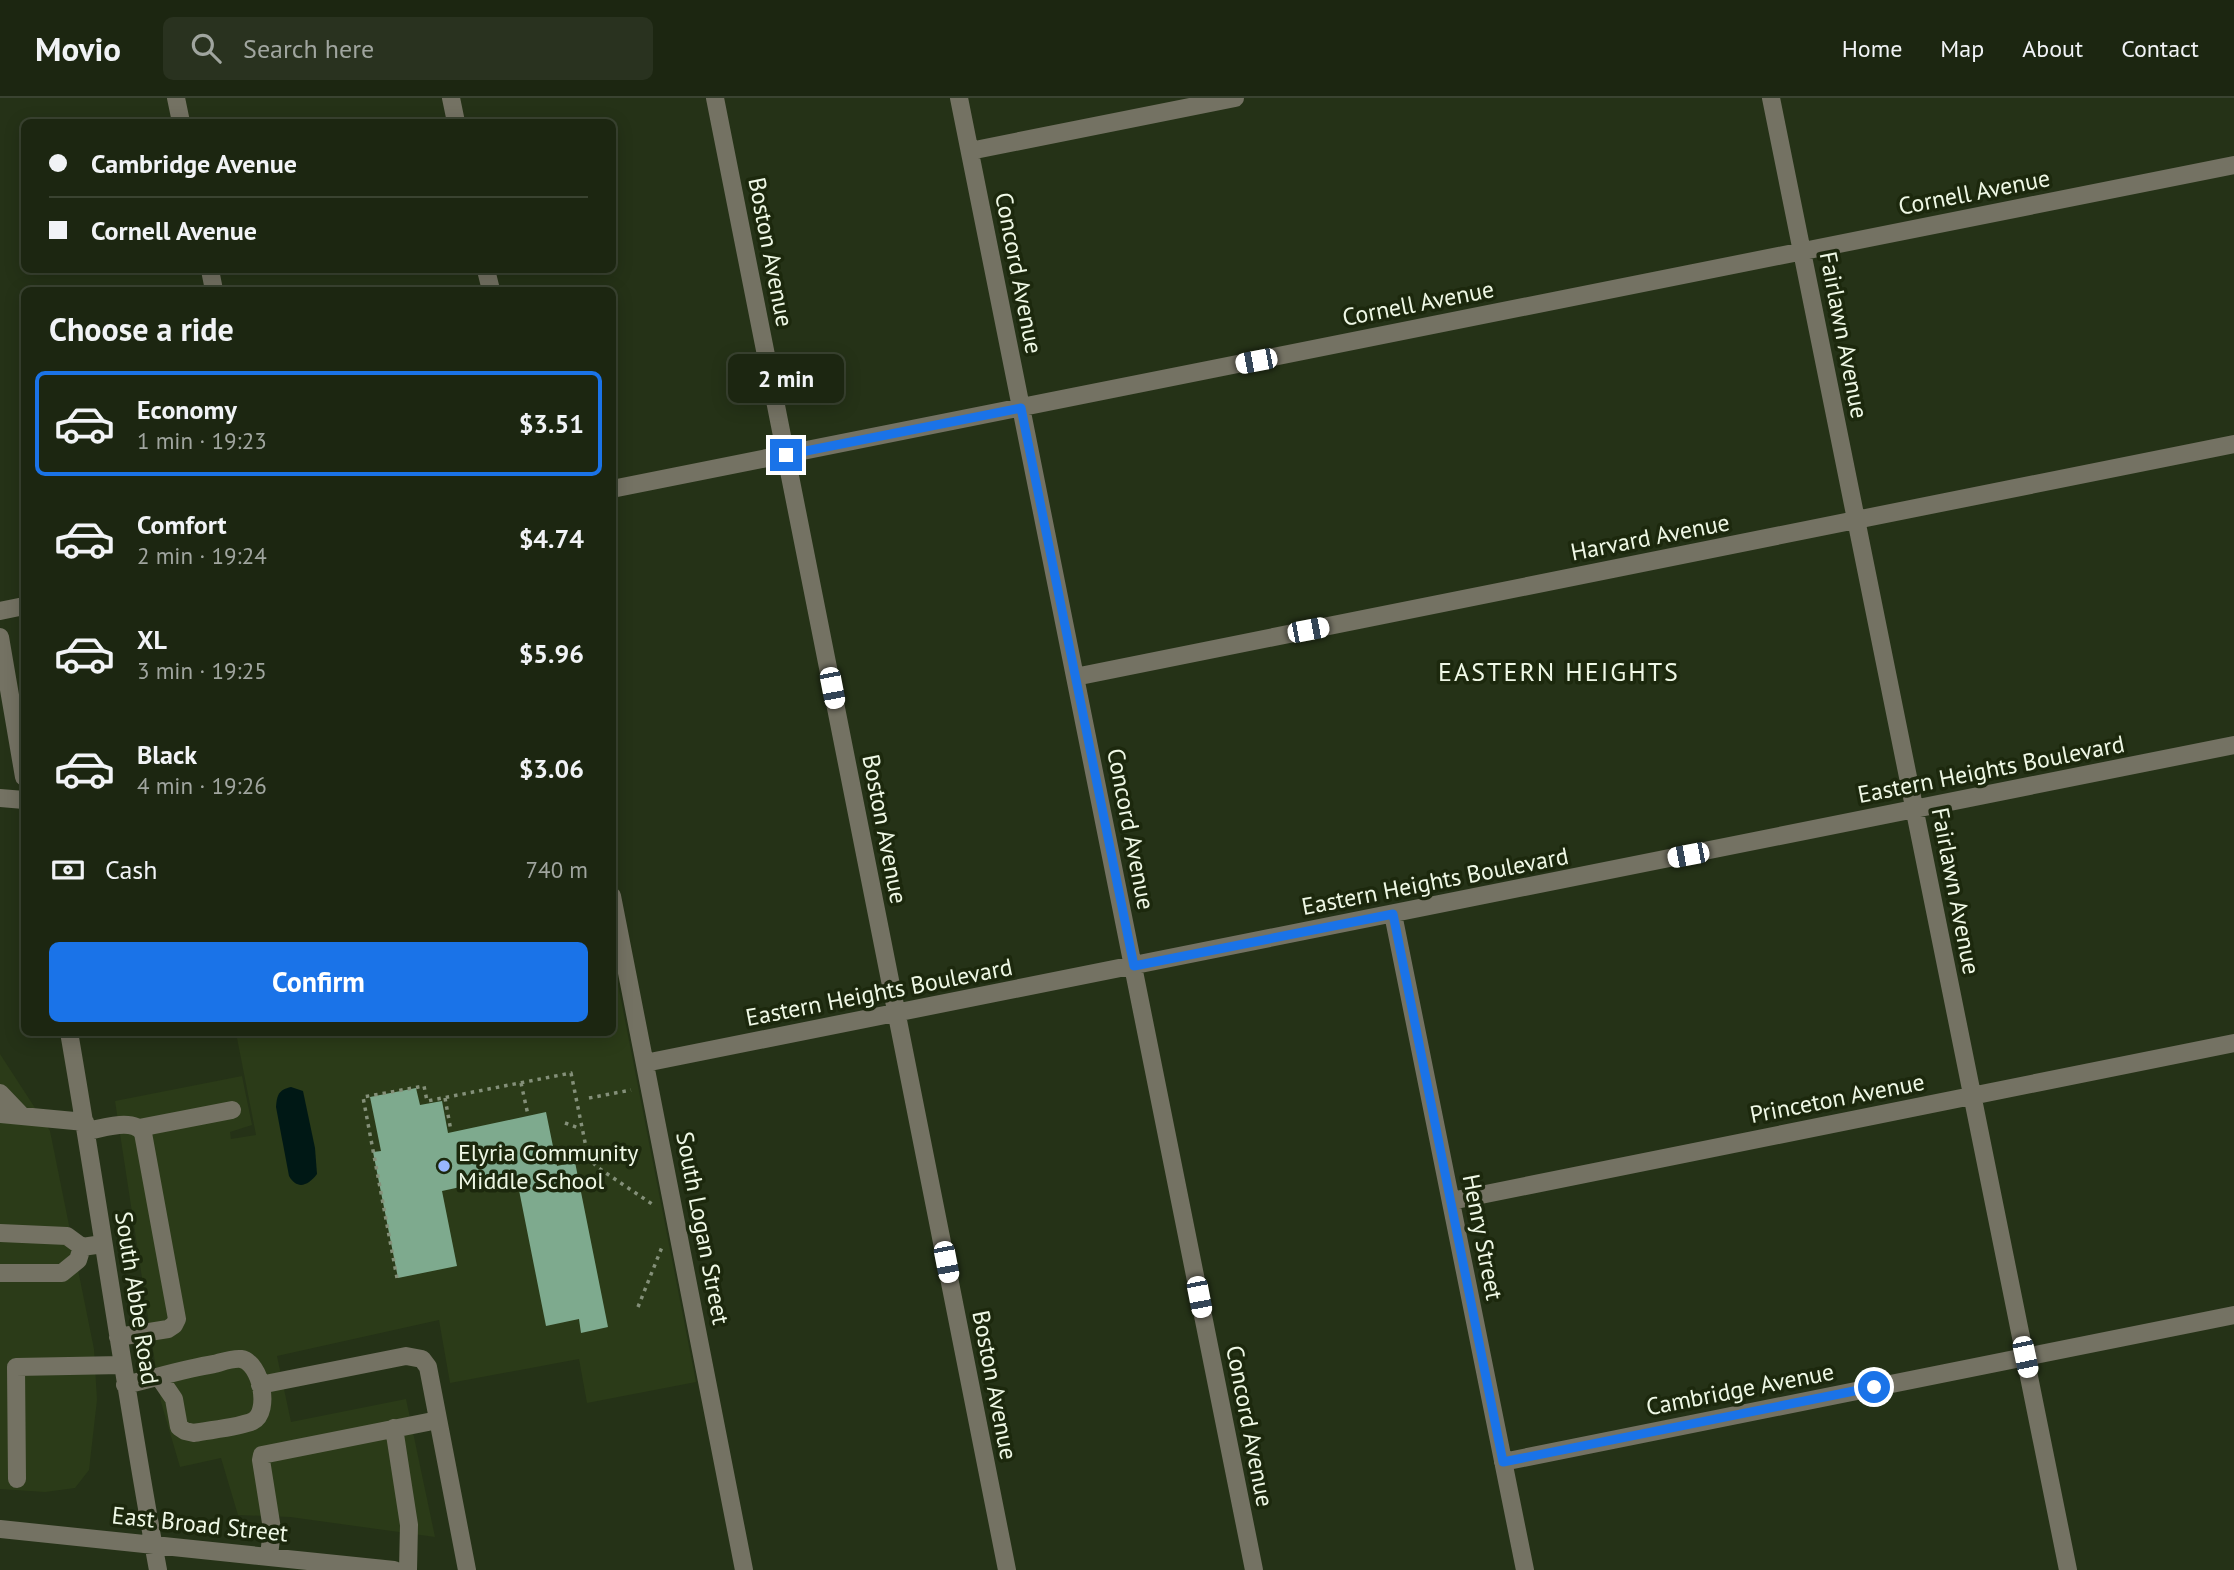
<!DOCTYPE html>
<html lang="en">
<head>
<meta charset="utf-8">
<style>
	:root { --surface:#1c2611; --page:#29321f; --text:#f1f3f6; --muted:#a0a59f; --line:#3a4331; --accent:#1a73e8 }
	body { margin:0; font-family:"PT Sans",sans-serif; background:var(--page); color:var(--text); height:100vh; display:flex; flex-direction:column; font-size:26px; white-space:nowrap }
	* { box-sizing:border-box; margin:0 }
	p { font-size:23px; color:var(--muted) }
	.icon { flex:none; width:38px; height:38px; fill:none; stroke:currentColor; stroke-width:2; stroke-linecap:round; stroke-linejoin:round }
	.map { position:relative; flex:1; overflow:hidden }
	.panel { position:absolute; left:21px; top:189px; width:595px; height:749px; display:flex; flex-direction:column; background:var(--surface); border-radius:10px; box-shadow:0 4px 18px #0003,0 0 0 2px var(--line) }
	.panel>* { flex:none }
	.guide { position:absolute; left:21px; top:21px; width:595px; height:154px; border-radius:10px; box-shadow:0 4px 18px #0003,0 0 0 2px var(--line); display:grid; align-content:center; height:154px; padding:0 28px; background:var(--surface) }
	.end { position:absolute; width:32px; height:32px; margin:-16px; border:9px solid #1a73e8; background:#fff; box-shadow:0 0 0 4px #fff }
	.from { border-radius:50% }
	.bubble { position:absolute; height:49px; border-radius:10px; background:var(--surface); box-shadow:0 4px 18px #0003,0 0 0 2px var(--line); font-size:23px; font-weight:700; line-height:49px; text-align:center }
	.car { position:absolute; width:21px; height:42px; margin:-21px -10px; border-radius:9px; box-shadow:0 0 5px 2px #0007; background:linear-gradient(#fff 24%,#345 0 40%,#fff 0 76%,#345 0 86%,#fff 0) }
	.guide b { display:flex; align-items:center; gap:24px; height:66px; font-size:26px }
	.guide b+b { border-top:2px solid var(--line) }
	.guide i { width:18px; height:18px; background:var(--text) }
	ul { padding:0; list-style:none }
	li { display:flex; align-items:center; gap:21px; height:105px; margin:0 14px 10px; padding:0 14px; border:4px solid transparent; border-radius:10px }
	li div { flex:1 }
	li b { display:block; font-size:26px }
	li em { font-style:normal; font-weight:700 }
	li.on { border-color:var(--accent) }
	li>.icon { width:63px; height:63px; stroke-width:1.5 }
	h2 { padding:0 28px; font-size:32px; line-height:84px }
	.pay { display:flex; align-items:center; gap:18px; height:77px; padding:0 28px; font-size:26px }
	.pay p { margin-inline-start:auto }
	.cta { display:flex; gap:14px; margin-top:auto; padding:14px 28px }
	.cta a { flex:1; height:80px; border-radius:10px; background:var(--accent); color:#fff; font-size:28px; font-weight:700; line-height:80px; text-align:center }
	header { display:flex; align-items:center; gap:42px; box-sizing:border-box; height:98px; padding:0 35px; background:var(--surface); border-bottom:2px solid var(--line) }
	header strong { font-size:33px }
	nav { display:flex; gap:38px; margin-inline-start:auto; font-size:24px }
	.search { width:490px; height:63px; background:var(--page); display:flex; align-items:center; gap:18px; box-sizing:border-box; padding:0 24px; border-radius:10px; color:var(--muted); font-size:26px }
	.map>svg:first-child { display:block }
	.built { fill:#2b3b18 }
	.water { fill:#001815 }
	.building { fill:#7eaa8e }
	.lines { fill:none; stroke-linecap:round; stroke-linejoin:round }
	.path { stroke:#849079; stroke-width:3.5; stroke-dasharray:3.5 5; stroke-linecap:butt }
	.minor { stroke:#747263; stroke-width:18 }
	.route { stroke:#1a73e8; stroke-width:9 }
	.poi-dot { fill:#98b6fd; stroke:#1c280d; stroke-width:2.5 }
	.labels { text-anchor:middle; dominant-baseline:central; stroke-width:7; stroke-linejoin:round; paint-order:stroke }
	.street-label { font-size:24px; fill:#eff8e6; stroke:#1c280d }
	.poi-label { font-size:24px; fill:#eff8e6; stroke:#1c280d; text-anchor:start }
	.neighbourhood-label { font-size:26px; letter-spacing:2px; fill:#eff8e6; stroke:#1c280d }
</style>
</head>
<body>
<header>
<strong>Movio</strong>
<div class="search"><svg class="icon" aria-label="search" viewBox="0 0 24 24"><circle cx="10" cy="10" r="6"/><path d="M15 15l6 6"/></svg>Search here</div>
<nav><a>Home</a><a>Map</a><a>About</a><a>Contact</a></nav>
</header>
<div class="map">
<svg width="2234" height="1472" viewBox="0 0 2234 1472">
	<rect width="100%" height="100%" fill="#253217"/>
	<path class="built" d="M613,861l83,423 -109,21 -8,-44 -129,24 -11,-63 -162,36 14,66 115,-23 29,138 -145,-20 -52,-2 -17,-57 -41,9 -19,-65 -46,-301 127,-25 10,49 -22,7 1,7 25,-4 -20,-102 376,-1z
		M0,956l50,77 44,218 3,51 -8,70 -14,18 -30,4 -45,-3z"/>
	<path class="water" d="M291,989l12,4 12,57 2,26c-9,12 -20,16 -28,2l-13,-69c1,-13 3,-17 15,-20z"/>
	<path class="building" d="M416,990l4,17 22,-4 6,32 98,-21 11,54 18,-4 33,165 -27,6 -2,-14 -33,7 -30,-151 -74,16 15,75 -59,12 -25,-126 8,-1 -11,-54z"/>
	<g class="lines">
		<path class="path" d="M521,985l7,32
			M445,1000l6,33
			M589,1000l42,-8
			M565,1025l16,6
			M397,1180l-34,-181 61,-11 3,15 144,-28 17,84 9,10 58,39
			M638,1209l24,-60"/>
		<path class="minor" d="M176,0l5,24
			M451,0l5,24
			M715,0l292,1472
			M959,0l295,1472
			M1771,0l297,1472
			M970,53l265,-53
			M210,172l4,20
			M486,172l5,20
			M612,391l1622,-324
			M0,513l24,-5
			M0,539l24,140
			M1075,579l1159,-233
			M0,700l24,2
			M612,798l132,674
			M1393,816l132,656
			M69,934c31,179 56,359 89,538
			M645,965l1589,-318
			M0,995l22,23
			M0,1016l85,8
			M139,1030l93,-18
			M86,1033c16,-2 47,-14 57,2l34,186 -3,6 -6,4 -50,8
			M1451,1103l783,-158
			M0,1135l67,3 15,11 21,-3
			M0,1175h62l16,-13 4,-13
			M125,1287c30,-7 59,-16 89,-21 8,-2 19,-6 27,-5 20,3 30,53 12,62 -12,6 -44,9 -59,12l-9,-2 -6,-4 -5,-28 -15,-22
			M260,1287l146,-29 16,3 6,8 39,203
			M394,1330l15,97 -1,45
			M1503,1364l731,-147
			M17,1381l-1,-112 106,-2
			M0,1431l394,41
			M269,1458l3,-27 -11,-69 1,-5 176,-35"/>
	</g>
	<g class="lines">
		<path class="route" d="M786,357l235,-47 113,558 259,-52 110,548 371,-75"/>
	</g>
	<circle class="poi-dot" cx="444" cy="1068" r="7"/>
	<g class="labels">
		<g class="street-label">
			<text transform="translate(1974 94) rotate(-11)">Cornell Avenue</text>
			<text transform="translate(771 154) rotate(79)">Boston Avenue</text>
			<text transform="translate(1019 175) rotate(79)">Concord Avenue</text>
			<text transform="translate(1418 205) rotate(-11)">Cornell Avenue</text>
			<text transform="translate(1844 237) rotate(79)">Fairlawn Avenue</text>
			<text transform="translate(1650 439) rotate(-11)">Harvard Avenue</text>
			<text transform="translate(1991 671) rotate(-11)">Eastern Heights Boulevard</text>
			<text transform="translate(885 731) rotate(79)">Boston Avenue</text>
			<text transform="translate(1131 731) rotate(79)">Concord Avenue</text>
			<text transform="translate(1435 783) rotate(-11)">Eastern Heights Boulevard</text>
			<text transform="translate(1956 793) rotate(79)">Fairlawn Avenue</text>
			<text transform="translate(879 894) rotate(-11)">Eastern Heights Boulevard</text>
			<text transform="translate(1837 1000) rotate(-11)">Princeton Avenue</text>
			<text transform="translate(703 1130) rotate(79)">South Logan Street</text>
			<text transform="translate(1483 1139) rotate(79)">Henry Street</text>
			<text transform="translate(137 1200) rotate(81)">South Abbe Road</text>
			<text transform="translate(995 1287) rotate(79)">Boston Avenue</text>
			<text transform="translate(1740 1291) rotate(-11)">Cambridge Avenue</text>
			<text transform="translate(1250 1328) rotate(79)">Concord Avenue</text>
			<text transform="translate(200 1426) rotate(6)">East Broad Street</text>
		</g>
		<g class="poi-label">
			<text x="458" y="1054">Elyria Community<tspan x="458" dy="28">Middle School</tspan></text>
		</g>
		<g class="neighbourhood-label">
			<text x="1559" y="573">EASTERN HEIGHTS</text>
		</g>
	</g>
</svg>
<i class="end from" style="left:1874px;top:1289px"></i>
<i class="end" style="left:786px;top:357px"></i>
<div class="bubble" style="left:728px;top:256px;width:116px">2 min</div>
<i class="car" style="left:1256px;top:263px;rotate:259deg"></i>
<i class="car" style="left:1308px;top:532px;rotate:79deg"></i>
<i class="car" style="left:832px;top:590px;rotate:169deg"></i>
<i class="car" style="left:1688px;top:757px;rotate:259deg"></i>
<i class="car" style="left:946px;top:1164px;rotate:169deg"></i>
<i class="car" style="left:1199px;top:1199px;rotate:169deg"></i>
<i class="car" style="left:2025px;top:1259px;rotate:168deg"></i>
<div class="guide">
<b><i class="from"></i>Cambridge Avenue</b>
<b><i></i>Cornell Avenue</b>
</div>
<section class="panel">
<h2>Choose a ride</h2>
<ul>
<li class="on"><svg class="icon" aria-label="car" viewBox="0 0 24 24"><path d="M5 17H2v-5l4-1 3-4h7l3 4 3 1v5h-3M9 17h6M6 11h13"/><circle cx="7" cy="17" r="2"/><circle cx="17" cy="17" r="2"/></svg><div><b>Economy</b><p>1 min · 19:23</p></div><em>$3.51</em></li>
<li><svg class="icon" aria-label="car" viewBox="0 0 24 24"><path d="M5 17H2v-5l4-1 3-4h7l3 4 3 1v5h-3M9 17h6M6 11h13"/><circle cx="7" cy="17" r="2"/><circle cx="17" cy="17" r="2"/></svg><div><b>Comfort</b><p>2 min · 19:24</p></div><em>$4.74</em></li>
<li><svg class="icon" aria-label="car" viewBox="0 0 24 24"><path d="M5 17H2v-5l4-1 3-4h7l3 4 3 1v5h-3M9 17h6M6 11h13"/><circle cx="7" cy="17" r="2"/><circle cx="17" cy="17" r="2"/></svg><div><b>XL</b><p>3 min · 19:25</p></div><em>$5.96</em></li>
<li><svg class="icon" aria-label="car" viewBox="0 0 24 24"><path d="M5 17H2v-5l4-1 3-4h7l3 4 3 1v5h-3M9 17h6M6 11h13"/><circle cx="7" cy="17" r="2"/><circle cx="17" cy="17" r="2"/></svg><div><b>Black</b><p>4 min · 19:26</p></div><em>$3.06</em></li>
</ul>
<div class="pay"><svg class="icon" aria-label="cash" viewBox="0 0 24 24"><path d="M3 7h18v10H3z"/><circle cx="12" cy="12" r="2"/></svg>Cash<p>740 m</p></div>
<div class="cta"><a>Confirm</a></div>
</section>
</div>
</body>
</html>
